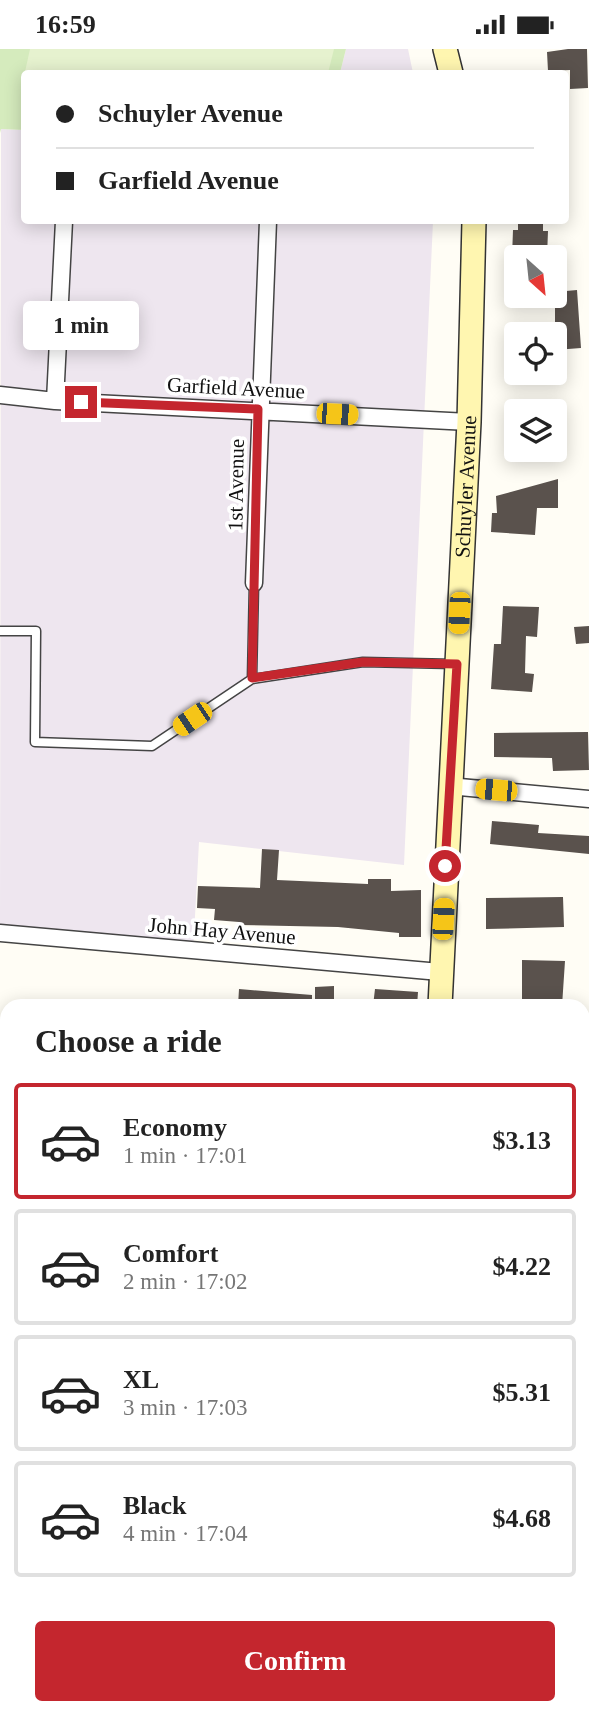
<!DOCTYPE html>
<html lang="en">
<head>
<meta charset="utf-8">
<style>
	:root { --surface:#fff; --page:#f6f6f6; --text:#222; --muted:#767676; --line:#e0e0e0; --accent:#c4262e }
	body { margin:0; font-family:"Times New Roman",serif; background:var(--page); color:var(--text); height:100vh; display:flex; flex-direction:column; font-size:26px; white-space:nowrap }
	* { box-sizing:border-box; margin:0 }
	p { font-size:23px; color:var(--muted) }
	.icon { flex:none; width:38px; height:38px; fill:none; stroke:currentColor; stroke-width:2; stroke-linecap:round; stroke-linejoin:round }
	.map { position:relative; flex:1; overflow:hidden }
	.drawer { position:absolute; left:0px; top:950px; width:590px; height:716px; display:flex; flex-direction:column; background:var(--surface); border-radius:21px 21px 0 0; box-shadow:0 4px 18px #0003 }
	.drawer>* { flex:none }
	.hud { position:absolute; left:21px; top:21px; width:548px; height:154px; border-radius:7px; box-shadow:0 4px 18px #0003; display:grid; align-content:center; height:154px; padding:0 35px; background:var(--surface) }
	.needle { width:46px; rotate:153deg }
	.controls { position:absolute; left:504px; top:196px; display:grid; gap:14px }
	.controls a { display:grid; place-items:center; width:63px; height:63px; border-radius:7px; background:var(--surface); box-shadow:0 4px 18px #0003; font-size:35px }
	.end { position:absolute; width:32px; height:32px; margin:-16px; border:9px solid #c4262e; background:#fff; box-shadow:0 0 0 4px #fff }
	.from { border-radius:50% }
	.bubble { position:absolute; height:49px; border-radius:7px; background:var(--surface); box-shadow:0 4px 18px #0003; font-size:23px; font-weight:800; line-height:49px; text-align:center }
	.car { position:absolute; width:21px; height:42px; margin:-21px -10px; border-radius:9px; box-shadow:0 0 5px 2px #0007; background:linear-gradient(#f5c518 24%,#345 0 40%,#f5c518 0 76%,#345 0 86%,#f5c518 0) }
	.hud b { display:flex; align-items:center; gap:24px; height:66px; font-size:26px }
	.hud b+b { border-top:2px solid var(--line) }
	.hud i { width:18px; height:18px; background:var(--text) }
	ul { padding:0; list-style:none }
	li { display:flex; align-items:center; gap:21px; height:116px; margin:0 14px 10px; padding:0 21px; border:4px solid var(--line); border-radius:7px }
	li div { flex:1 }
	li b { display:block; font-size:26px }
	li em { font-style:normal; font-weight:800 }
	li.selected { border-color:var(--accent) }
	li>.icon { width:63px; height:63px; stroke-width:1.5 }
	h2 { padding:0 35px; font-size:32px; line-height:84px }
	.action { display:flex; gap:14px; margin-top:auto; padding:14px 35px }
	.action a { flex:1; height:80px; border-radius:7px; background:var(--accent); color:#fff; font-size:28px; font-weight:800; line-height:80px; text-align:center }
	.status { display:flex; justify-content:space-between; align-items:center; height:49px; padding:0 35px; background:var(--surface); direction:ltr }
	.status svg { height:19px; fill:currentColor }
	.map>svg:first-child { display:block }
	.industrial { fill:#eee6ef }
	.green { fill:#d5ebbd }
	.pitch { fill:#e6f2cf }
	.building { fill:#5a524d }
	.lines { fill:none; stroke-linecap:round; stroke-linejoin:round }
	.lane-casing { stroke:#444; stroke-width:11 }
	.street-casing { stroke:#444; stroke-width:19 }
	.secondary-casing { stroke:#333; stroke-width:26 }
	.lane { stroke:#fff; stroke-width:8 }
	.street { stroke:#fff; stroke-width:16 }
	.secondary { stroke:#fff6b0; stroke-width:23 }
	.route { stroke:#c4262e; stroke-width:9 }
	.labels { text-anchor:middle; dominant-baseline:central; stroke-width:7; stroke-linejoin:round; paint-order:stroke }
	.street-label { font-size:21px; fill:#111; stroke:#fff }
</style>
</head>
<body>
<div class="status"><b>16:59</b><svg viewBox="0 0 49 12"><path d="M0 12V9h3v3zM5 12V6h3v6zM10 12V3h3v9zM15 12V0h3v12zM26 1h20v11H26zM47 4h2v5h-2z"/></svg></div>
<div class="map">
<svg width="589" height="1665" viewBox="0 0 589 1665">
	<rect width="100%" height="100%" fill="#fffdf5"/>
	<path class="industrial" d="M346,0h62l5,24h-73z
		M1,80l23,1v91h409l-29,644 -205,-23 -6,111 -193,-14z
		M0,1094l7,2v203l-7,-1z
		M0,1498l7,1v160h376v6h-383z"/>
	<path class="green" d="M0,0h346l-6,24h-316v57l-23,-1 -1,4z
		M0,1298l7,1v200l-7,-1z"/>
	<path class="pitch" d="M30,0h304l-6,24h-294l-9,-1z"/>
	<path class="building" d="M568,0h19l1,39 -18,1v-19l-22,1 -1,-19z
		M518,172h25v10h5l-1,26h-35l1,-27h5z
		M577,241l4,58 -26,2v-58z
		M558,430v29h-21l-2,27 -44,-3 1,-19h5l-1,-17z
		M503,557l36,1 -2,30 -11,-1 -1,37 9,1 -2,18 -41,-3 3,-45h7z
		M589,577v17l-13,1 -2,-17z
		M588,683l1,38 -36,1 -1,-13 -58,-1v-24z
		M492,772l47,4 -1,8 51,3v18l-99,-10z
		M262,800l17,1 -2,30 91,4v-5h23v12l30,-1v47h-22v-4l-61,-6 -99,-2v-3l-25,-2 1,-11 -18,-1 1,-22 62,2z
		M563,848l1,30 -78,2v-31z
		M522,911l43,1 -3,45h-40z
		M334,937v20h-19v-19z
		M239,940l73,6v11h-74z
		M375,940l43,3 -1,14h-44z"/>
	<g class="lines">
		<defs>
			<path id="lane" d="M0,582h36l-1,111 117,4 100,-67 111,-17 91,2
				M252,630l2,-96
				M0,1178l7,1
				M0,1383l7,2"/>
			<path id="street" d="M0,346l55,6 414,21
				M55,352l9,-180
				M254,534l14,-362
				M449,737l140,13
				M0,884l440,39
				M0,1092l7,1
				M583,1567l6,1"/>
			<g id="secondary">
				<path d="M445,0l6,24"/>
				<path id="s1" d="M440,957l29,-584 5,-201"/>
				<path d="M425,1665v-6"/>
			</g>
		</defs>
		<use href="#lane" class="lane-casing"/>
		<use href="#street" class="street-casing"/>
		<use href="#secondary" class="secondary-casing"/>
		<use href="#lane" class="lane"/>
		<use href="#street" class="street"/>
		<use href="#secondary" class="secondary"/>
	</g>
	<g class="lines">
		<path class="route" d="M81,353l177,7 -6,269 111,-16 94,2 -12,202"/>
	</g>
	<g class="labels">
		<g class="street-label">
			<text transform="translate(236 339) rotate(3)">Garfield Avenue</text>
			<text transform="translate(236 436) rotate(-89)">1st Avenue</text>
			<text stroke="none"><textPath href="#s1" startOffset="520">Schuyler Avenue</textPath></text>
			<text transform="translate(222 882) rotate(5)">John Hay Avenue</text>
		</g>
	</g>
</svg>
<div class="controls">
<a><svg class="needle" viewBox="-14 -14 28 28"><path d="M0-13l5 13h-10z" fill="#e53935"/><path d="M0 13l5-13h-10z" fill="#767676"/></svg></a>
<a><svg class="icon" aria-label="locate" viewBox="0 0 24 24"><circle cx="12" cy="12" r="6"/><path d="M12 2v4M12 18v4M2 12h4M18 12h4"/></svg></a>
<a><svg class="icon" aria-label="layers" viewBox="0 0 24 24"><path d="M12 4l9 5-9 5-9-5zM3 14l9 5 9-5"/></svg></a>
</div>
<i class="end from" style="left:445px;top:817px"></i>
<i class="end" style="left:81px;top:353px"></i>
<div class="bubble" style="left:23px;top:252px;width:116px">1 min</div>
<i class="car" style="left:337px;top:365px;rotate:93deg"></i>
<i class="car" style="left:459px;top:564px;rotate:183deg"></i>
<i class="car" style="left:192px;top:670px;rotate:236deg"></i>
<i class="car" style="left:496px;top:741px;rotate:275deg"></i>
<i class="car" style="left:443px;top:870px;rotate:3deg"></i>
<div class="hud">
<b><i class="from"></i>Schuyler Avenue</b>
<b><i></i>Garfield Avenue</b>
</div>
<section class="drawer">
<h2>Choose a ride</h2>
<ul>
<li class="selected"><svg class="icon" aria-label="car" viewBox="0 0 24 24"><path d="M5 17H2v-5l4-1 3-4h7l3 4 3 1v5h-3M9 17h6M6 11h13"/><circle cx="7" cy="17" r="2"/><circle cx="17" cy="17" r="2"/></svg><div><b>Economy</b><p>1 min · 17:01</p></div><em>$3.13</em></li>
<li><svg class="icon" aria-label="car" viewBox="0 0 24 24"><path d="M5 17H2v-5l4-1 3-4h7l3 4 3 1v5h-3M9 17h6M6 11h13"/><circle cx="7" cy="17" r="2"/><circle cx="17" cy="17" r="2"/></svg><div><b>Comfort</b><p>2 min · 17:02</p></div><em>$4.22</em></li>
<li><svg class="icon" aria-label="car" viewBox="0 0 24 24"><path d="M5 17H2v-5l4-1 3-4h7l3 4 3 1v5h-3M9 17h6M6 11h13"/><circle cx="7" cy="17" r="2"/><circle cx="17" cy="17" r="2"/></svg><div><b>XL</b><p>3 min · 17:03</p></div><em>$5.31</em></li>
<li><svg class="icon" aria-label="car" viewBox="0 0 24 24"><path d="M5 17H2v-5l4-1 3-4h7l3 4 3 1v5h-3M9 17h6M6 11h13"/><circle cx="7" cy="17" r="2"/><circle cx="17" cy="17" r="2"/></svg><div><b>Black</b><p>4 min · 17:04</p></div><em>$4.68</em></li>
</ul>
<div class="action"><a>Confirm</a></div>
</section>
</div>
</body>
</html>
